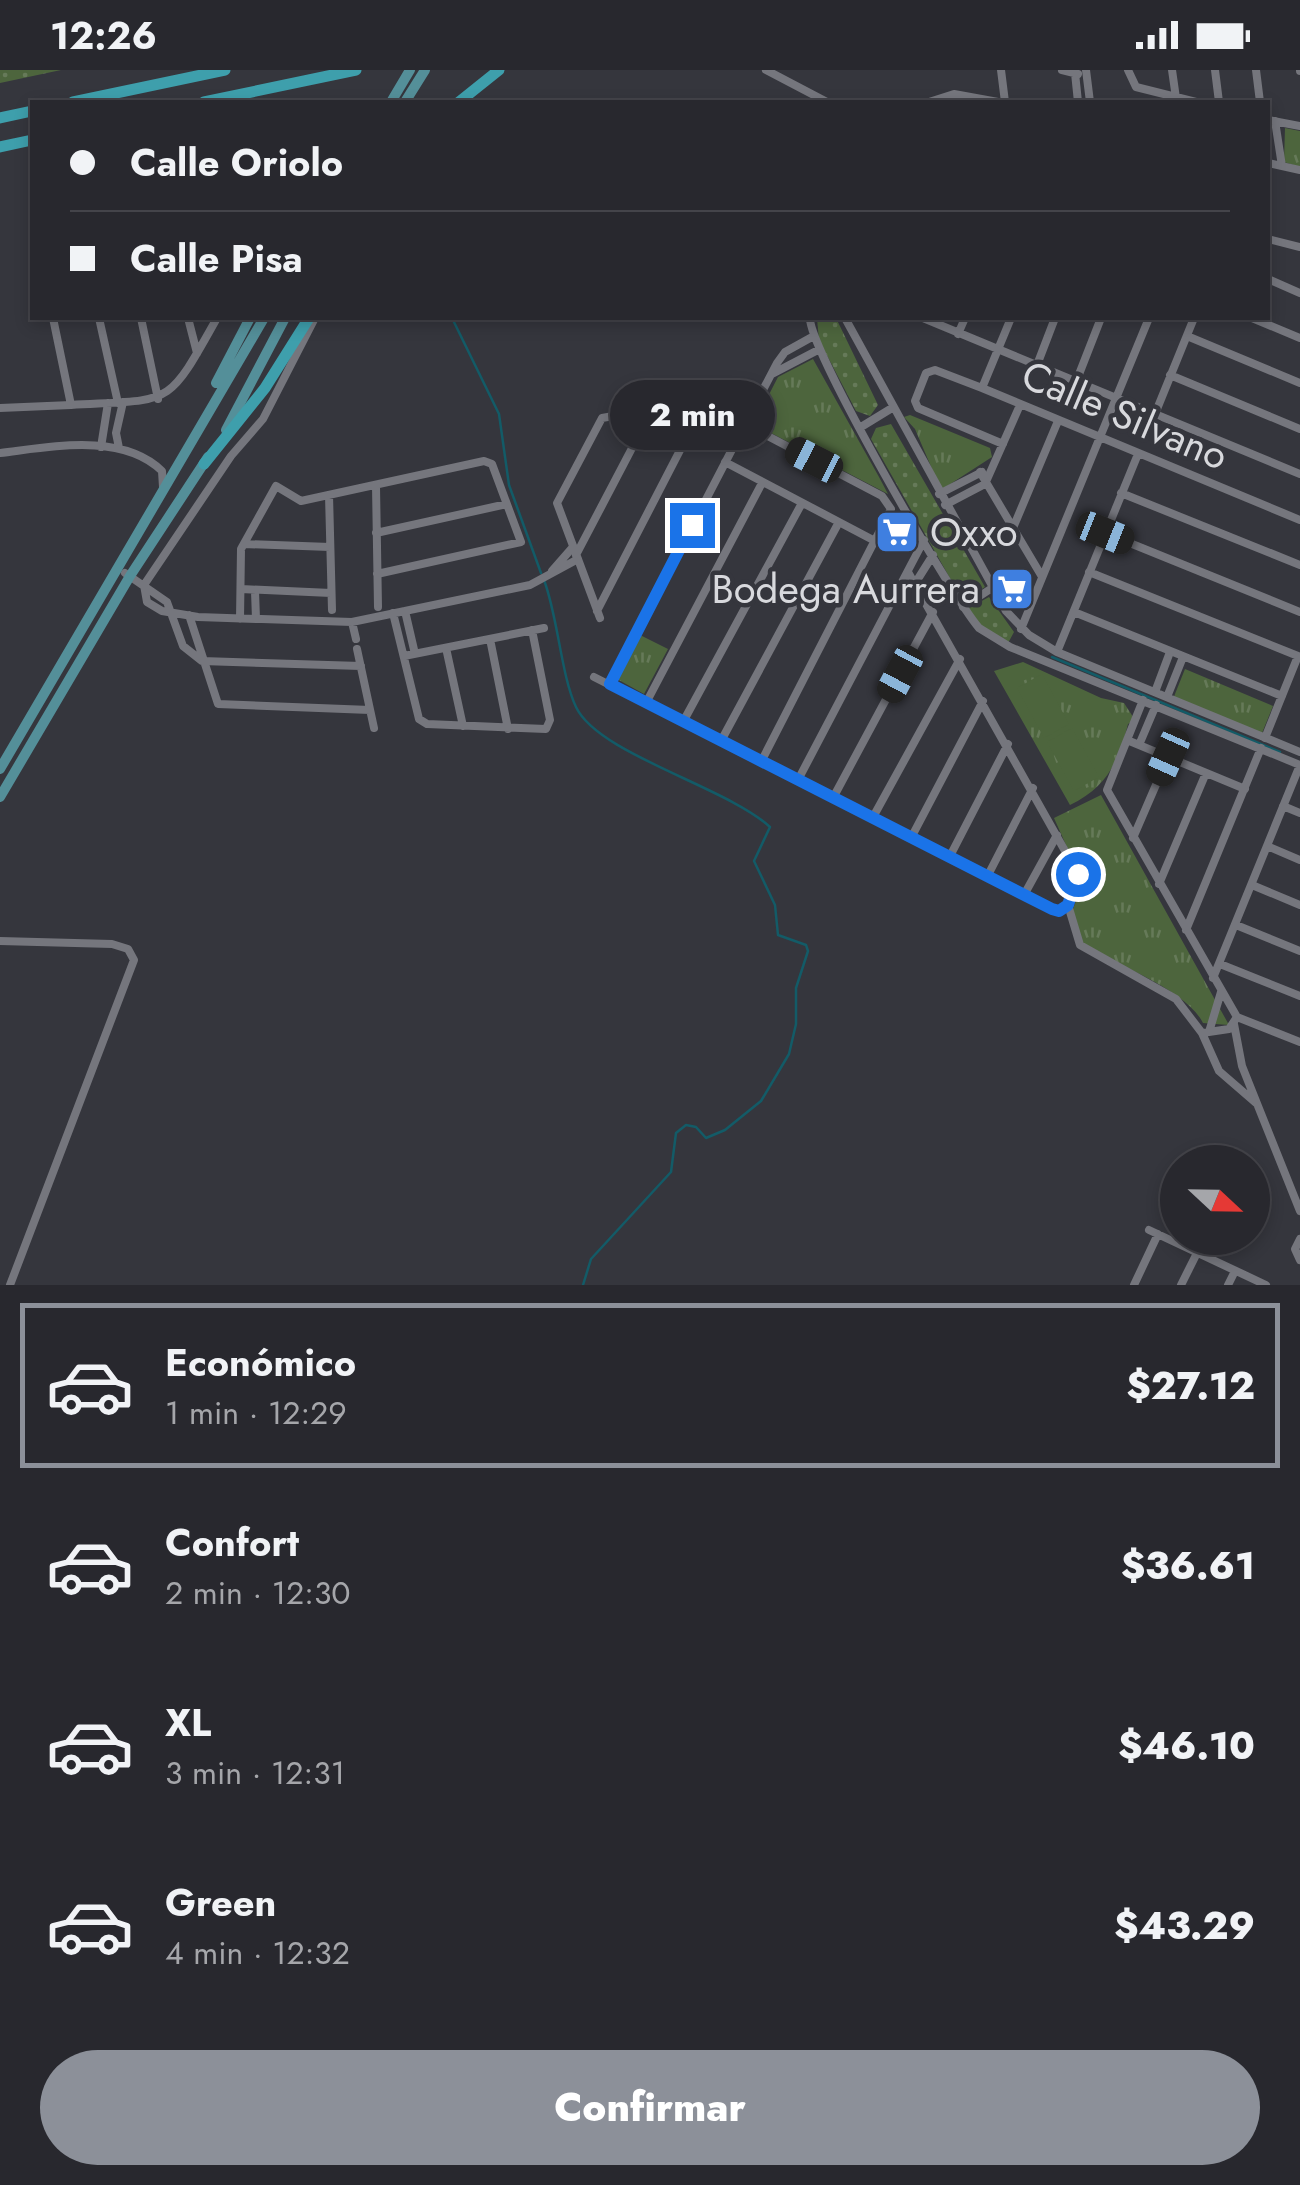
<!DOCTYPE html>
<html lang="es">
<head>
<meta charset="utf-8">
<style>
	:root { --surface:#28282e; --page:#303036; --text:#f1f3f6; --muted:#a5a6aa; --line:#44444a; --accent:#8c9099 }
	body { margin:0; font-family:Jost,sans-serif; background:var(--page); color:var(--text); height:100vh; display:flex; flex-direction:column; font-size:38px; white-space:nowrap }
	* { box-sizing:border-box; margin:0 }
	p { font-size:32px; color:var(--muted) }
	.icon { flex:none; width:55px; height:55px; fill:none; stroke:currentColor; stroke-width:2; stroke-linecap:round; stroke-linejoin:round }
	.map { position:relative; height:1215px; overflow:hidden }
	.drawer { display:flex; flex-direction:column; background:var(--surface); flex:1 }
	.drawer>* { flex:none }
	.guide { position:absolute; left:30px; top:30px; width:1240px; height:220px; border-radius:0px; box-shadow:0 5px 15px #0003,0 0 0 2px var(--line); display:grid; align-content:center; height:220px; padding:0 40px; background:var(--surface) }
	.needle { width:65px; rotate:112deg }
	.fabs { position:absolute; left:1160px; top:1075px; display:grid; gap:20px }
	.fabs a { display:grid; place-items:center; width:110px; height:110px; border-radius:50%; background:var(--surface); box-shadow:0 5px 15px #0003,0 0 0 2px var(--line); font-size:50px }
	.end { position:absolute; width:45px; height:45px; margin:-22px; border:12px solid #1a73e8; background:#fff; box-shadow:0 0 0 5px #fff }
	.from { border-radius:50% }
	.bubble { position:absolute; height:70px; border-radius:35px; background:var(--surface); box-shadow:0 5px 15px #0003,0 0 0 2px var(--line); font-size:32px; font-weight:800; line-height:70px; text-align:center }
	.car { position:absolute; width:30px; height:60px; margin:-30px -15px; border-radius:12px; box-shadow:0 0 8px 2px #0007; background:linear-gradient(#222 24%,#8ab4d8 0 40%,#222 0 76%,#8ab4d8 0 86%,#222 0) }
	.guide b { display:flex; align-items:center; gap:35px; height:95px; font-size:38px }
	.guide b+b { border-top:2px solid var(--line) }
	.guide i { width:25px; height:25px; background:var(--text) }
	ul { padding:18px 0 0; list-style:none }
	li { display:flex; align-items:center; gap:30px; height:165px; margin:0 20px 15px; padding:0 20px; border:5px solid transparent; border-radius:0px }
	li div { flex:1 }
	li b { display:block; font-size:38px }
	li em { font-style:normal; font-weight:800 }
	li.on { border-color:var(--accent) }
	li>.icon { width:90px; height:90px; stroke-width:1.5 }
	.primary-button { display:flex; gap:20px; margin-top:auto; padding:20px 40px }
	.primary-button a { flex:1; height:115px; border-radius:60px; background:var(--accent); color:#fff; font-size:40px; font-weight:800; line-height:115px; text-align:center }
	.status { display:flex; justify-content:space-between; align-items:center; height:70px; padding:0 50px; background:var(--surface); direction:ltr }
	.status svg { height:28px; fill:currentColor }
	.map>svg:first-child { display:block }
	.grass { fill:url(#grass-dots) }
	.park { fill:url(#park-tufts) }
	.pitch { fill:#4d653d }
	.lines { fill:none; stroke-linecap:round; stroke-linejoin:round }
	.stream { stroke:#135b67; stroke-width:2.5 }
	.minor { stroke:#75767d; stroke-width:8 }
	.major { stroke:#548f99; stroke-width:10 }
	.highway { stroke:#3e9fac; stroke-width:11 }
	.route { stroke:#1a73e8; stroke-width:12 }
	.labels { text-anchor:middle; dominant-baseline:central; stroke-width:9; stroke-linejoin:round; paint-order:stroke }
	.street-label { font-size:40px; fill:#d8d9dd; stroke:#35363d }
	.poi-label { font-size:40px; fill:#d8d9dd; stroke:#35363d; text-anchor:start }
</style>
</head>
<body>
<div class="status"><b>12:26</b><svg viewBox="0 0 49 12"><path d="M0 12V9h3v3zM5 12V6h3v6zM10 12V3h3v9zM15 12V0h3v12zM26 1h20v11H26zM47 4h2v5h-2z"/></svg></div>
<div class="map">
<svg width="1300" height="1215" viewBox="0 0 1300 1215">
	<defs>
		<pattern id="grass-dots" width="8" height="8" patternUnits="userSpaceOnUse" patternTransform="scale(2.5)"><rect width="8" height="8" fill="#4d653d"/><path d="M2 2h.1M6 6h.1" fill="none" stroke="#667a59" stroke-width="1.8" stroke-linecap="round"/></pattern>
		<pattern id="park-tufts" width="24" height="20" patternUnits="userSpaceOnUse" patternTransform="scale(2.5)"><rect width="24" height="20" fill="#4d653d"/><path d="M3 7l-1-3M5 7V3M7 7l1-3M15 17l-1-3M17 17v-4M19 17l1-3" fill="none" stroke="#667a59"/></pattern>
	</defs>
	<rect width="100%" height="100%" fill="#35363d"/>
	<path class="grass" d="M0,0h61l-61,13z
		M817,248h19l42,87 -8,11 -14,-5 -37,-71z
		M891,354l94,163 -22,14 -92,-162 5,-11z
		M989,527l25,35 -7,13 -18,-9 -22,-27z"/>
	<path class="park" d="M1285,58l15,3v36l-16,-5z
		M813,289l66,118 9,17 -134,-70 24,-47z
		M910,345l80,33 2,9 -51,33 -26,-61 -11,-12z
		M640,565l28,14 -24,45 -27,-15z
		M1023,592l78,36 23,5 11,17 -7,4c-10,39 -21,63 -58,81l-76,-134z
		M1185,599l88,37 -11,27 -89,-34z
		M1101,725l128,230 -26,-2c-16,-33 -90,-61 -122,-76l-8,-38 10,-26 -29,-65z"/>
	<path class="pitch" d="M1042,604l27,50 -25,14 -27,-50z
		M1072,658l27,49 -25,14 -27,-49z"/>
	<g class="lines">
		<path class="stream" d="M452,248l47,96 10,71 32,88
			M544,510c14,37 17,95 32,127 22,47 151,80 194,120l-16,34 21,44 3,30 28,10 2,6 -12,37v36l-7,30 -28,47 -36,29 -19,8 -10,-11 -10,-2 -10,8 -5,39 -80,87 -8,26
			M1052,587l228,95"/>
		<path class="minor" d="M766,0l61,32
			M1001,0l4,32
			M1062,0l16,4
			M1086,0l4,32
			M1128,0l8,17 60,15
			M1172,0l4,28
			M1215,0l4,32
			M1256,0l4,32
			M1300,0v1
			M1075,3l3,29
			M929,32l25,-8 44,8
			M1268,50l32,6
			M1275,51l7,45
			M1268,93l32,7
			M32,134v16
			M1268,169l32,8
			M1268,209l32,14
			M53,248l18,87c103,-6 95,4 146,-87
			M99,248l19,85
			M141,248l17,81
			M188,248l9,35
			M315,248l-52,101 -32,37 -87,129 3,17 15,9 36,6 154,5 178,-37 48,-26
			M810,248c-1,31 141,278 169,310l31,19 290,118 -87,213
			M845,248l161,293 23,24 28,17 243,100
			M923,248l377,156
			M1252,248l48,20
			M958,264l7,-16
			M1187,266l113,47
			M1037,295l18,-47
			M772,304l46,-24
			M1170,305l130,54
			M1076,312l25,-64
			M982,318l29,-70
			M0,338l71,-3
			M1155,344l39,-96
			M745,354l137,72 9,13 -130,253
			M861,357l31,-19
			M1003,374l-85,-36 -3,-7 11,-28 9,-3 47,18 318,132
			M101,377l7,-44
			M119,378l-3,-15 7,-31
			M0,383c51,-6 122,-21 162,18l1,16
			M725,392l150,79
			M980,402l61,103
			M376,416l2,121
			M1121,423l179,72
			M939,424l43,-22
			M329,425l3,115
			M945,435l40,-21 35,-79
			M1013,458l45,-107
			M376,463l131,-29
			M1105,463l195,79
			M244,474l86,3
			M576,485l76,-145
			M552,501l21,-24
			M908,502l170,302 -10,31
			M1089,502l209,84
			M125,503l42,29 16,44 19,15 159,5
			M916,512l17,-27
			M241,519l90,4
			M255,521l1,28
			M963,537l29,-19
			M405,541l10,43
			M597,541l109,-211
			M1074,542l208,84
			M393,543l26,106 8,5 119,5 4,-9 -18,-90
			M189,545l29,89 152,6
			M600,548l-43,-115 45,-85 112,-20
			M240,549l1,-70 35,-63 25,15 183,-40 8,3 29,78 -144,32
			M352,552l4,17
			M1021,559l128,-311
			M490,569l18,90
			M446,578l17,78
			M357,579l17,79
			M1057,582l81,-198
			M404,586l140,-28
			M594,607l458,232 7,2 9,-6
			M610,614l167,-321 8,-11 27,-15
			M1155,622l15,-40
			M1167,627l16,-40
			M1143,630l-36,90 130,227 63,25
			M646,633l116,-220
			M683,652l119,-219
			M1265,668l33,-82
			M1127,670l118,49
			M721,671l118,-219
			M1139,675l17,-40
			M798,710l126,-240
			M833,728l100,-186
			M1283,736l17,7
			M872,749l88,-160
			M911,768l72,-137
			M1133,768l35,-81
			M1267,776l33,14
			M949,788l59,-114
			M987,807l46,-89
			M1159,814l47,-111
			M1252,815l48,20
			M1024,825l33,-60
			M1068,835l12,40 96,54 26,34 27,-4 8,-12
			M1236,855l64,26
			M1186,860l75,-182
			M0,871l112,3 16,5 6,11 -124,325
			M1220,894l80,32
			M1234,954l8,42 58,145
			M1209,962l12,-40
			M1202,963l17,38 37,32
			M1149,1160l117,55
			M1300,1169l-5,10 5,11
			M1134,1215l24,-51
			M1181,1215l16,-32
			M1228,1215l7,-14"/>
		<path class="major" d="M391,32l19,-32
			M405,32l20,-32
			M216,313l34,-65
			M226,360l59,-112
			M0,699l264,-451
			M0,727l130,-221 78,-119"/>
		<path class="highway" d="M73,32l152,-32
			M204,32l152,-32
			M459,32l40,-32
			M0,48l32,-7
			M0,77l32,-7
			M204,394l61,-76 44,-70"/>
	</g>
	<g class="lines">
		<path class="route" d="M692,455l-82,159 442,225 7,2 9,-6 10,-31"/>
	</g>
	<defs>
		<symbol id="supermarket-square" viewBox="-11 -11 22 22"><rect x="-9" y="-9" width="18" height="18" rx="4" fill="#3f7fe0" stroke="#35363d"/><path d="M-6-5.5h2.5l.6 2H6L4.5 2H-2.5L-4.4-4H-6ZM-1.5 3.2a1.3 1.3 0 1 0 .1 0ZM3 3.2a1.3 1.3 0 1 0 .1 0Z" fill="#fff"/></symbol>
	</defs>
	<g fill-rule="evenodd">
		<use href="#supermarket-square" x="872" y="437" width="50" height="50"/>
		<use href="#supermarket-square" x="987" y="494" width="50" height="50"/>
	</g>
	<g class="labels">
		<g class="street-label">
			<text transform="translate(1125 345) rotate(23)">Calle Silvano</text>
		</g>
		<g class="poi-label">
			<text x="930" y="462">Oxxo</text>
			<text x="980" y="519" text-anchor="end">Bodega Aurrera</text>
		</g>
	</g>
</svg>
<div class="fabs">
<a><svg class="needle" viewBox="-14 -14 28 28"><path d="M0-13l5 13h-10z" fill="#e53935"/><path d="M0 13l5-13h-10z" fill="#a5a6aa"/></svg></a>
</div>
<i class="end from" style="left:1078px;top:804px"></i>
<i class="end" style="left:692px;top:455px"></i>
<div class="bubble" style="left:610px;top:310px;width:165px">2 min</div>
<i class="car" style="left:814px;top:390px;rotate:297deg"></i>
<i class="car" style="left:1105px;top:463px;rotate:112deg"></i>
<i class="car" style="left:900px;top:604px;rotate:208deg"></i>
<i class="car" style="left:1168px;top:687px;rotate:204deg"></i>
<div class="guide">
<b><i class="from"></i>Calle Oriolo</b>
<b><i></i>Calle Pisa</b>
</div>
</div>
<section class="drawer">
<ul>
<li class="on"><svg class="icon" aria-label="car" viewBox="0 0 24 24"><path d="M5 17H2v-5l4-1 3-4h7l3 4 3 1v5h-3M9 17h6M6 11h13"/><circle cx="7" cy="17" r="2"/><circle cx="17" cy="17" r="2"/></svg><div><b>Económico</b><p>1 min · 12:29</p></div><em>$27.12</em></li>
<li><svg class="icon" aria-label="car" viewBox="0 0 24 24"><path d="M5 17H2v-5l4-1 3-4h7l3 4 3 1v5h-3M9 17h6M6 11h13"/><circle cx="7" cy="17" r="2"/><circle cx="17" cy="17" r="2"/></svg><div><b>Confort</b><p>2 min · 12:30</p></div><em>$36.61</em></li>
<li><svg class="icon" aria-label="car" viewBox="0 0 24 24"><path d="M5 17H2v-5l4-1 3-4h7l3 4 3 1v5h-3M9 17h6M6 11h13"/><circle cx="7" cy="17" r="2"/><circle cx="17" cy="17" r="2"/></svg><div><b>XL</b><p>3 min · 12:31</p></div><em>$46.10</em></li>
<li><svg class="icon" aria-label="car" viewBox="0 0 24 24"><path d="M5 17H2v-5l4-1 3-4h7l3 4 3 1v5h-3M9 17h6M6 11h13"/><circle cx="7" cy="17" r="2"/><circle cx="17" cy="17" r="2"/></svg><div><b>Green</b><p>4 min · 12:32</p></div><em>$43.29</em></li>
</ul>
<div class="primary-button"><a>Confirmar</a></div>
</section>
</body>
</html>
